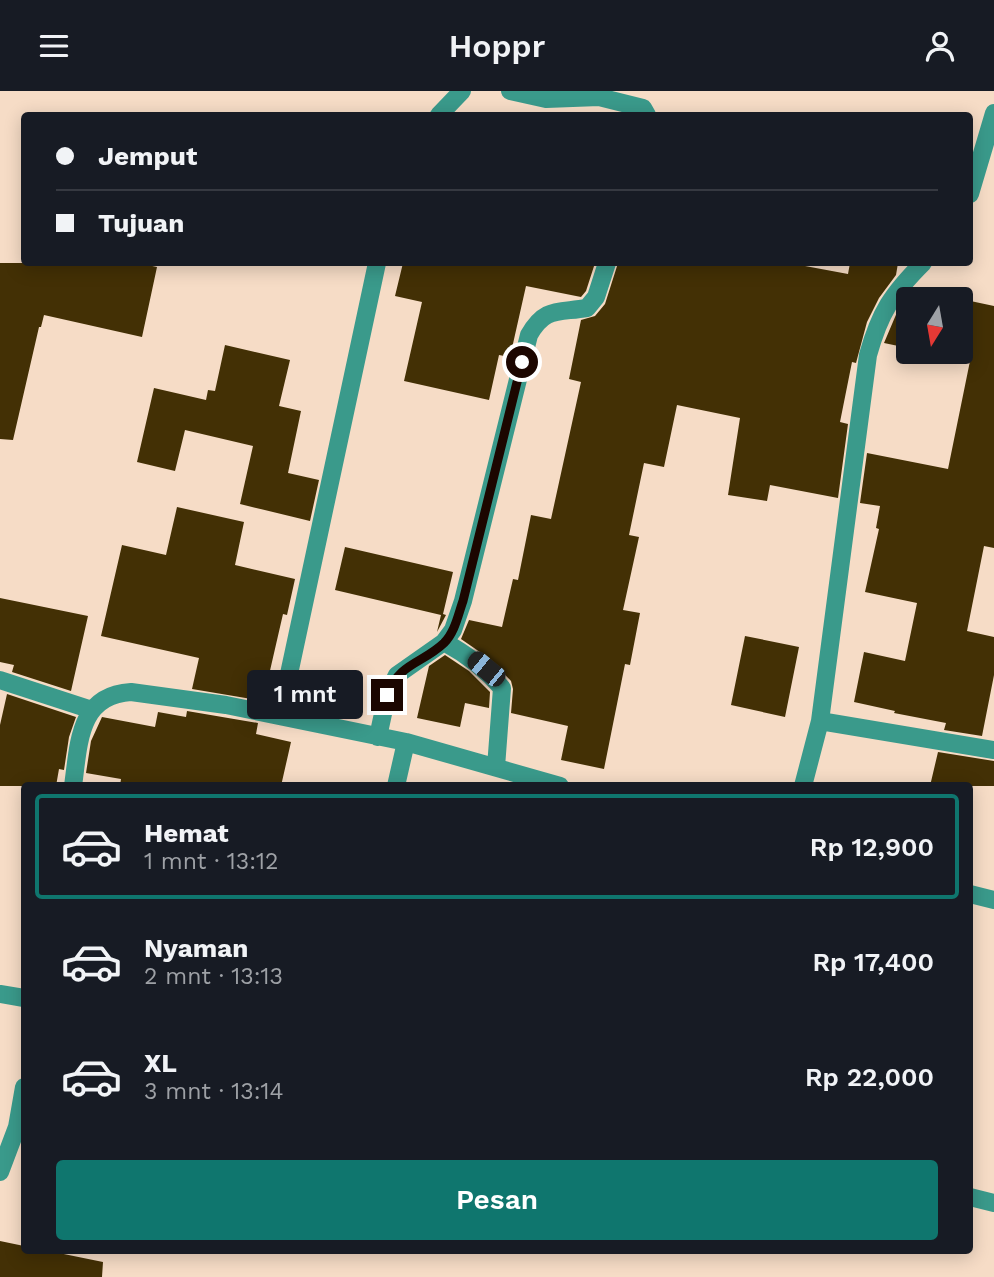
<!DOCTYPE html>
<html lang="id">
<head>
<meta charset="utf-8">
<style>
	:root { --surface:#171b24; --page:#20242c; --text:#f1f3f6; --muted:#9ea1a6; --line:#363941; --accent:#0f766e }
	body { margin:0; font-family:"Work Sans",sans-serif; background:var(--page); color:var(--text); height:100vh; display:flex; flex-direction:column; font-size:26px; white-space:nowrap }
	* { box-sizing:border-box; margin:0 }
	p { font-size:23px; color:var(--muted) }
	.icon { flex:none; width:38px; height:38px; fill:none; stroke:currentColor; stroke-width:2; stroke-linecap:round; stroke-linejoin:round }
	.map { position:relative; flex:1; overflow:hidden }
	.side { position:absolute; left:21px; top:691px; width:952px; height:472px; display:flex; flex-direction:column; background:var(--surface); border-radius:7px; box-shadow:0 4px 18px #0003 }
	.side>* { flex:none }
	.banner { position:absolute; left:21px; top:21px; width:952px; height:154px; border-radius:7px; box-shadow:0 4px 18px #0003; display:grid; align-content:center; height:154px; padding:0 35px; background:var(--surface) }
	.needle { width:46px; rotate:191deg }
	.controls { position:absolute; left:896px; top:196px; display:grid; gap:14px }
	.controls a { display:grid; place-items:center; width:77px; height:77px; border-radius:7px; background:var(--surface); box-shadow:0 4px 18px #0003; font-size:35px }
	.end { position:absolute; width:32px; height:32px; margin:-16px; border:9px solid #1c0600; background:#fff; box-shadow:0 0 0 4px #fff }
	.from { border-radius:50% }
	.bubble { position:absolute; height:49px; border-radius:7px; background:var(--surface); box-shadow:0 4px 18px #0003; font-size:23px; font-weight:600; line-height:49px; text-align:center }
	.car { position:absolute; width:21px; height:42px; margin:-21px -10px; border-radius:9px; box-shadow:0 0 5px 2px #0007; background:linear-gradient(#222 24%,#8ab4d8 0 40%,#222 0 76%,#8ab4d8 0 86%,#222 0) }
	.banner b { display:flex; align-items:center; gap:24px; height:66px; font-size:26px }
	.banner b+b { border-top:2px solid var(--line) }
	.banner i { width:18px; height:18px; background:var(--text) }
	ul { padding:12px 0 0; list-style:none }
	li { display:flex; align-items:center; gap:21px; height:105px; margin:0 14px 10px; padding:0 21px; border:4px solid transparent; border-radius:7px }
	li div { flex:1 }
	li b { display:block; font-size:26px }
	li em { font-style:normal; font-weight:600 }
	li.current { border-color:var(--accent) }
	li>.icon { width:63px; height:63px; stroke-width:1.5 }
	.action { display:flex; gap:14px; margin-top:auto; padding:14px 35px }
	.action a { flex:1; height:80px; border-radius:7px; background:var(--accent); color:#fff; font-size:28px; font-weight:600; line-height:80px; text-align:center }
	header { display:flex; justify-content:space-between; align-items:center; height:91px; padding:0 35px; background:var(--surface); font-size:32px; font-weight:600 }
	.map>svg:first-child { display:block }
	.building { fill:#433005 }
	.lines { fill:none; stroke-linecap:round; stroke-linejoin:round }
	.street { stroke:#3a9a8b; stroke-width:18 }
	.route { stroke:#1c0600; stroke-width:9 }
</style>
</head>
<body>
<header><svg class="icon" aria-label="menu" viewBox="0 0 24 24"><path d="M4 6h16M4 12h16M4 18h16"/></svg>Hoppr<svg class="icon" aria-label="person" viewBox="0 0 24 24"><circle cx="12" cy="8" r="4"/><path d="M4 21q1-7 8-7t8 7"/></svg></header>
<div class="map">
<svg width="994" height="1186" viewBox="0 0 994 1186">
	<rect width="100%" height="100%" fill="#f6dcc6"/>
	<path class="building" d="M0,172h138l19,4 -15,70 -98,-22 -3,12h-2l-26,113 -13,-1z
		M403,172h192l-9,28 -5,6 -55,-11 -16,71 -11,-2 -10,45 -85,-19 18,-79 -27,-6z
		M618,172h171l59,11 2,-11h48l-2,12 -17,23 -12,24 -11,41 -4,-1 -12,60 8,2 -10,74 -68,-13 -3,16 -39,-6 12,-77 -63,-13 -13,62 -20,-4 -15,72 10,2 -16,73 17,3 -10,52 -5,-1 -21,105 -43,-9 7,-34 -57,-13 2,-24 -2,-8 -21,-22 -29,-20 8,-19 33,7 11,-48 5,1 13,-65 20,4 30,-137 -12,-3 12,-59 14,-4 10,-12z
		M914,198l80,17v242l-10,-2 -17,85 27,6v38l-12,61 -38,-6 2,-7 -52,-10 1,-2 -41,-9 10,-50 41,9 12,-58 -52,-11 14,-63 -3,-1 4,-22 -20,-3 7,-50 81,16 22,-108 -45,-9h36v-53h-53v49l-24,-5 14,-33z
		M225,254l65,15 -11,46 22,5 -13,62 31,7 -9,41 -70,-17 13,-58 -68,-16 -10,41 -38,-9 17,-74 52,12 2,-10 7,1z
		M177,416l67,15 -9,43 60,14 -8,36 -4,-1 -20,87 -71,-12 7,-31 -98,-22 21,-91 44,10z
		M345,456l108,25 -10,42 3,1 -9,17 4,-17 -106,-25z
		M0,507l88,18 -17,75 -59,-19 2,-7 -14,-3z
		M745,545l54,11 -14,70 -54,-12z
		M445,564l24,16 21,21 -1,16 -24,-5 -5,24 -43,-9 12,-52z
		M7,603l69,23 -7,20 -5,33 -5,-1 -3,17h-56v-61z
		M187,620l71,12 -2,11 35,8 -10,44h-161l1,-7 -35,-6 5,-32 11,-24 53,10 3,-15 28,5z
		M938,661l56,9v25h-64z
		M0,1150l24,5v5h25l54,11 -1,15h-102z"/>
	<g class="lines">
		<path class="street" d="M510,0l36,8 53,-2 44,11 4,7
			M439,24l23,-24
			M970,103l24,-81
			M444,551c24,13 41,26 58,46l-6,79
			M0,589l92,30
			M280,625l97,-453
			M820,630l174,29
			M378,646l9,-42 10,-20 47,-33 9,-12 10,-29 66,-266c16,-28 28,-22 58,-27l9,-11 11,-34
			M73,695c6,-42 5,-91 58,-94l95,13 180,37 154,44
			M396,695l10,-44
			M803,695l17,-65 48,-366c12,-43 24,-61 55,-92
			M970,803l24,6
			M0,903l24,4
			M0,1081l17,-45 7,-40
			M970,1106l24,6"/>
	</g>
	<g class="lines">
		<path class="route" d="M387,604c13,-33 35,-31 57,-52 11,-11 14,-28 19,-42l59,-239"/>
	</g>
</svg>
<div class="controls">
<a><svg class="needle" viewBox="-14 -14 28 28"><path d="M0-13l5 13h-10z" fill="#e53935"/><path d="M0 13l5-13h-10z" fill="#9ea1a6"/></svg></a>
</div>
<i class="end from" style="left:522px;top:271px"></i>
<i class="end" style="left:387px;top:604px"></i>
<div class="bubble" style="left:247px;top:579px;width:116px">1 mnt</div>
<i class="car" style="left:486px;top:578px;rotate:309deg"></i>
<div class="banner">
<b><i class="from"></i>Jemput</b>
<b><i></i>Tujuan</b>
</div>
<section class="side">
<ul>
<li class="current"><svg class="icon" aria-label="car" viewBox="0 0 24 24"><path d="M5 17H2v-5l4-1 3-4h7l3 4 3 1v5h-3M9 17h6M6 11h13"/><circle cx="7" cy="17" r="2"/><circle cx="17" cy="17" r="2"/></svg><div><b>Hemat</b><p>1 mnt · 13:12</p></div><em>Rp 12,900</em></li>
<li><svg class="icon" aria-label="car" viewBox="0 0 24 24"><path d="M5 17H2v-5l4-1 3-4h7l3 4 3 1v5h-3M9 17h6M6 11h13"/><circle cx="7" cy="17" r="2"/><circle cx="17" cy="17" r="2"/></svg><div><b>Nyaman</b><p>2 mnt · 13:13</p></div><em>Rp 17,400</em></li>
<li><svg class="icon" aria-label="car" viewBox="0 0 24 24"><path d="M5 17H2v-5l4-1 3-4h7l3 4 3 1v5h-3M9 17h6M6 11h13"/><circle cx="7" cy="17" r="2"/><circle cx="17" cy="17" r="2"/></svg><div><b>XL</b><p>3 mnt · 13:14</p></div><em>Rp 22,000</em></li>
</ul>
<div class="action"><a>Pesan</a></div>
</section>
</div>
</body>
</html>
